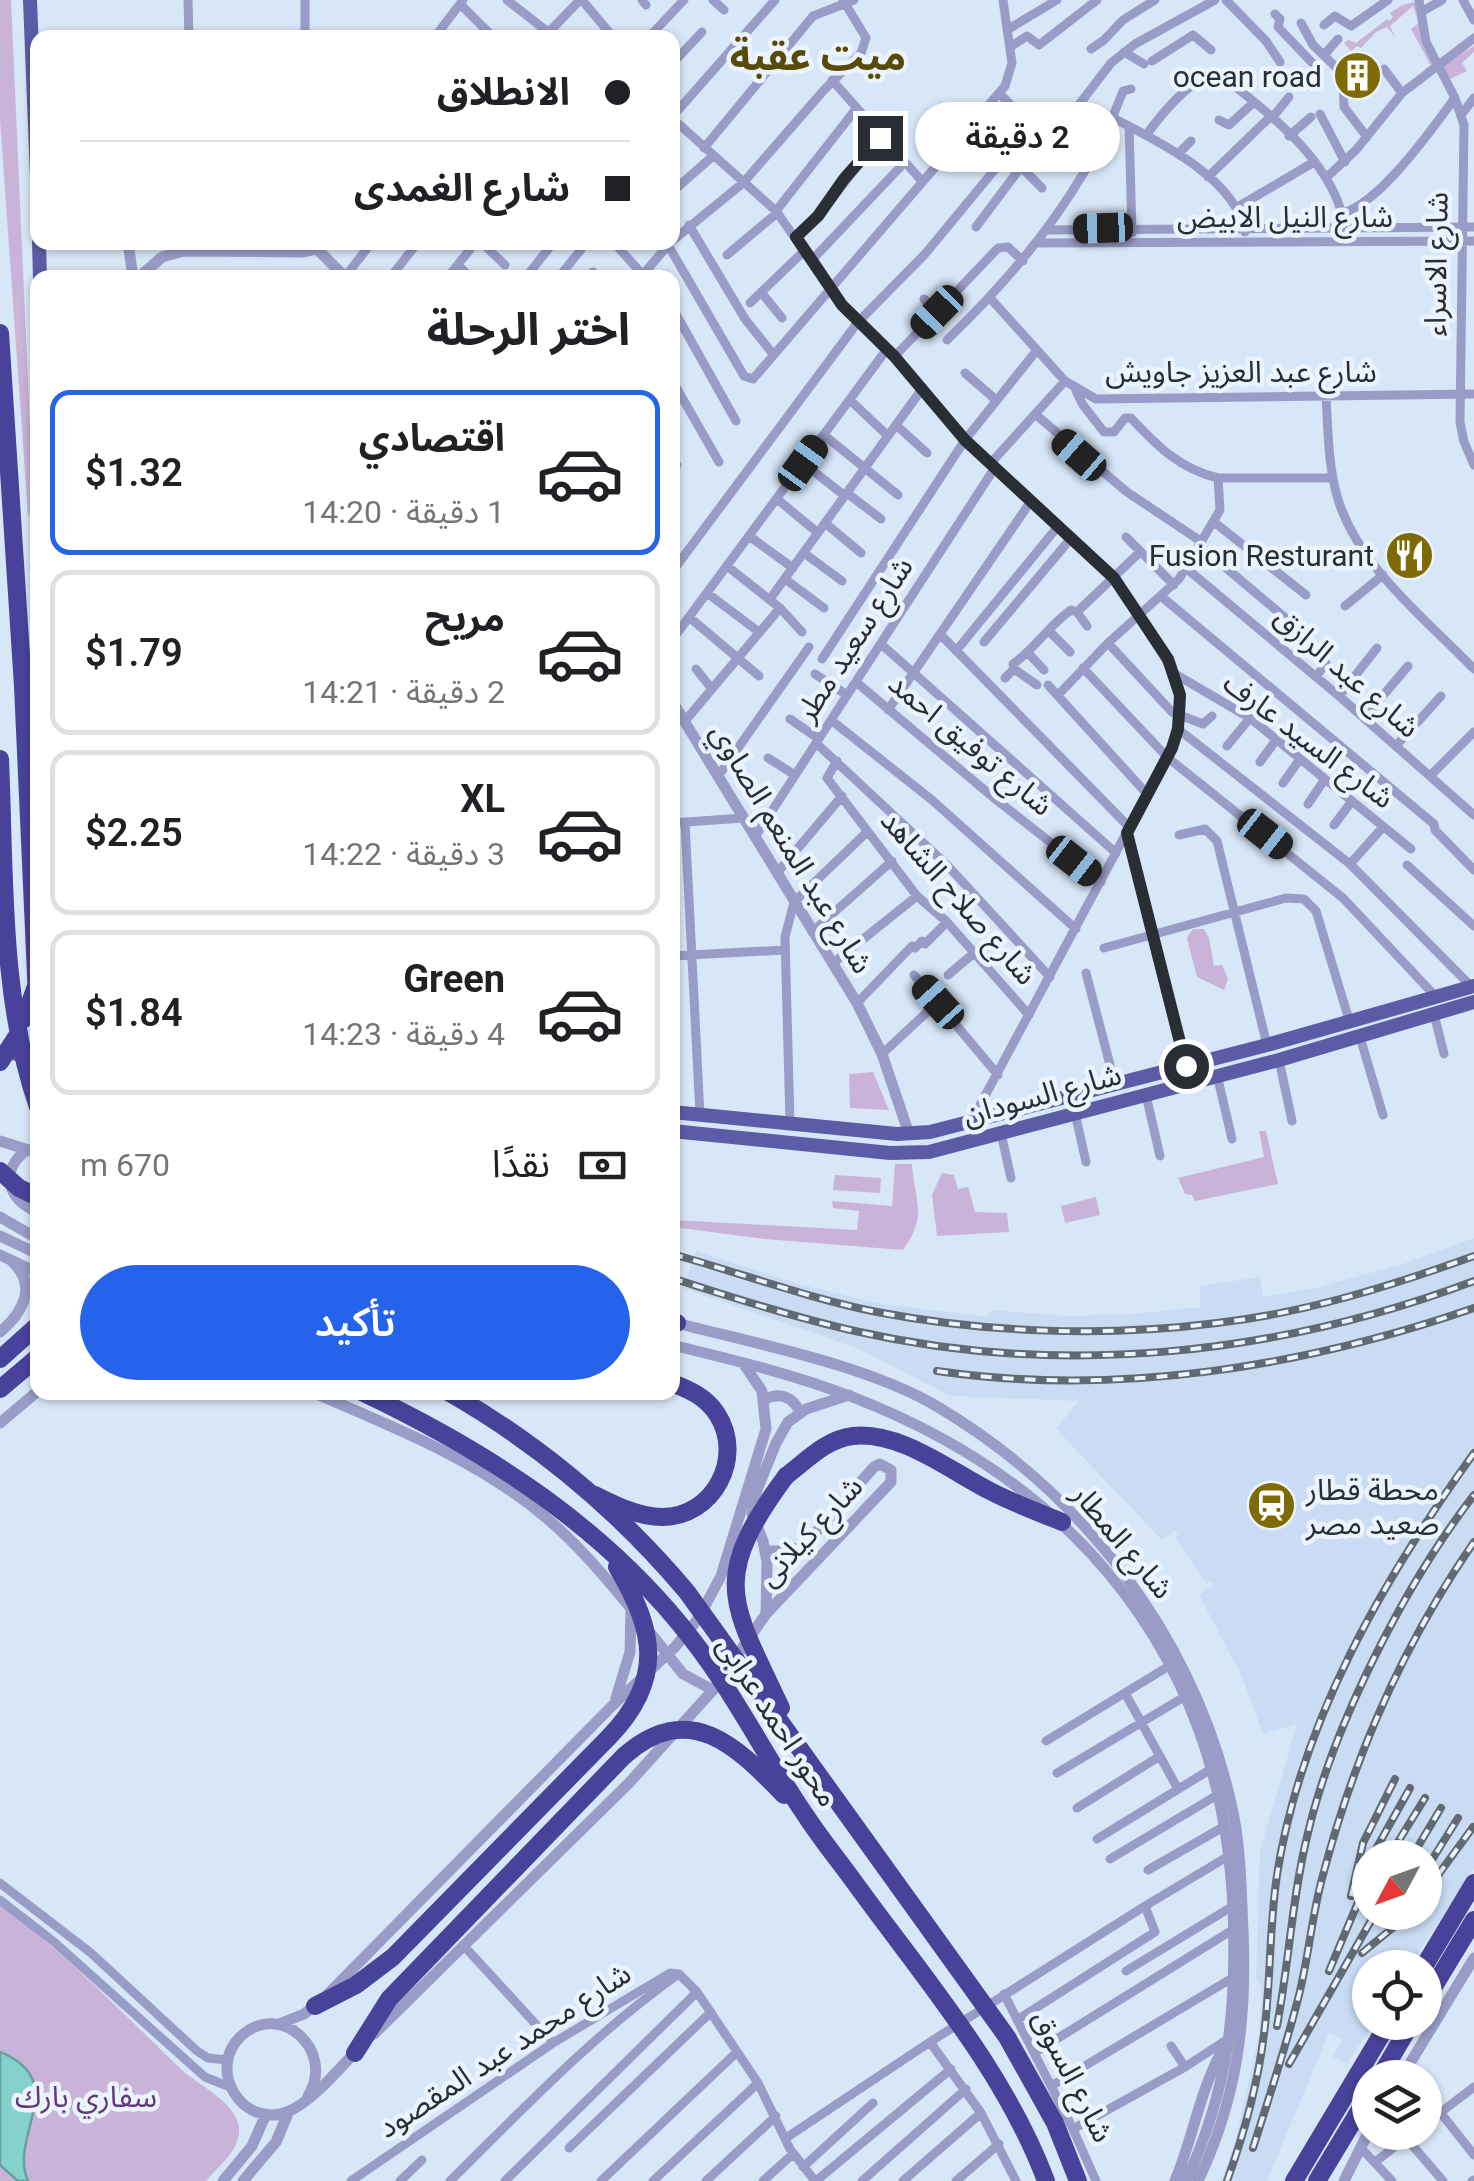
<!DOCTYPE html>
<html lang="ar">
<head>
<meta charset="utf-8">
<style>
	:root { --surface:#fff; --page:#f6f6f6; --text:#202124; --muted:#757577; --line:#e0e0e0; --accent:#2563eb }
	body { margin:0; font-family:Roboto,"Noto Sans Arabic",sans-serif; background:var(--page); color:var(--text); direction:rtl; height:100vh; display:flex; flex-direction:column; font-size:38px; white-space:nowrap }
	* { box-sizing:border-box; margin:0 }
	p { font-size:32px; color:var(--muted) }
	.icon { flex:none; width:55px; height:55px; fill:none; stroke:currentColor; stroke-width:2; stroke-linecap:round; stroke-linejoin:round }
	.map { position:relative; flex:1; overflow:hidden; direction:ltr }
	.side { position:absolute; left:30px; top:270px; width:650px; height:1130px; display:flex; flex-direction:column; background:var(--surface); border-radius:20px; box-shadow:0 2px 8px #0004; direction:rtl }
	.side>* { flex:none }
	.top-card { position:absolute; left:30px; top:30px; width:650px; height:220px; border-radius:20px; box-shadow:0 2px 8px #0004; direction:rtl; display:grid; align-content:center; height:220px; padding:0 50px; background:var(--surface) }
	.needle { width:65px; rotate:229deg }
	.fabs { position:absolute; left:1352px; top:1840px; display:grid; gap:20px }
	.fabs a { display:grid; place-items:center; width:90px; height:90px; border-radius:50%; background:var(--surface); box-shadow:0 2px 8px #0004; font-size:50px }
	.end { position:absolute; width:45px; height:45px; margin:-22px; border:12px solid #282e34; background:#fff; box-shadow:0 0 0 5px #fff }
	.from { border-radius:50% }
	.bubble { position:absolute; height:70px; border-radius:35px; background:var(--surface); box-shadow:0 2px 8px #0004; font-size:32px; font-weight:600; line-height:70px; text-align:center; direction:rtl }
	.car { position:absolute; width:30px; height:60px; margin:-30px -15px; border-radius:12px; box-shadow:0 0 8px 2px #0007; background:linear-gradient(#222 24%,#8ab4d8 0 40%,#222 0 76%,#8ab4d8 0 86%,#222 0) }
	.top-card b { display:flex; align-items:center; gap:35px; height:95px; font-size:38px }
	.top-card b+b { border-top:2px solid var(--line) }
	.top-card i { width:25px; height:25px; background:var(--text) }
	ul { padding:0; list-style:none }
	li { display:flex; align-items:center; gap:30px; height:165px; margin:0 20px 15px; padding:0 30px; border:5px solid var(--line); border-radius:20px }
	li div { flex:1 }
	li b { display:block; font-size:38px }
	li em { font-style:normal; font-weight:600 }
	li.on { border-color:var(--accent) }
	li>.icon { width:90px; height:90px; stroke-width:1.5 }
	h2 { padding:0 50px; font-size:45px; line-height:120px }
	.pay { display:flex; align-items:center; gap:25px; height:110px; padding:0 50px; font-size:38px }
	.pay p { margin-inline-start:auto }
	.action { display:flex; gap:20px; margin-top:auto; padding:20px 50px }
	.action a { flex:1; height:115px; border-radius:60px; background:var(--accent); color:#fff; font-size:40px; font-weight:600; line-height:115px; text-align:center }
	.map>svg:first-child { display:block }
	.built { fill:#c9dcf3; fill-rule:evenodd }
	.green { fill:#cab3d8 }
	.water { fill:#85d1cb; stroke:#69a09e; stroke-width:2.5 }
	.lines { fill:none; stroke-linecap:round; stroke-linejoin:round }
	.minor { stroke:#999cc6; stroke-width:9 }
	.tertiary { stroke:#999cc6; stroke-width:11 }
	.primary { stroke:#5c5ca6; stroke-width:14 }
	.motorway { stroke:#48439a; stroke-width:18 }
	.rail-casing { stroke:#616a73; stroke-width:8 }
	.rail { stroke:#ebf4fe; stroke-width:4; stroke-dasharray:11; stroke-linecap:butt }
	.motorway-bridge { stroke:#48439a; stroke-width:18 }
	.route { stroke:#282e34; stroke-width:12 }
	.labels { text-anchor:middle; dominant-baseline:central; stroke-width:9; stroke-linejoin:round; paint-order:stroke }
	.poi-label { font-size:30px; fill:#282e34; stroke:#ebf4fe; text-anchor:end }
	.street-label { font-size:30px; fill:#282e34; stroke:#ebf4fe }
	.park-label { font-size:30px; fill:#613a77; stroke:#ebf4fe }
	.district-label { font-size:40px; font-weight:bold; fill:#584b0a; stroke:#ebf4fe }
</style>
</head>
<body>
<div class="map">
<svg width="1474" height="2181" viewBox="0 0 1474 2181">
	<rect width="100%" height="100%" fill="#d8e7f8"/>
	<path class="built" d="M1474,1238v630l-65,99 -39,1v54l4,1 -27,41 -14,-7 9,-18 -13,-6 -62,148h-46l14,-39 24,-107 3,-47 -6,-9 4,-128 37,-127 -34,10 -21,-57 -43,-82 15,-11 -3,-3 -4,3 -32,-47 3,-2 -3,-4 -13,9 -106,-111 23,-28 -129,-5 -93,-48 -174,-60 13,-37 106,34 79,19 106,13 4,-7 77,6 64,-2 69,-7 -2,-21 61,-9 3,20 52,-9 88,-24zM1370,1858h55v54h-55z"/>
	<path class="green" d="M0,0h11l23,518 -6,-3 -28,-396z
		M1414,2l4,3 5,33 -2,5 14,24 -8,6 -2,-4 6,-3 -20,-37 8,-6 -6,-17 -23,20 5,11 -8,-10 -11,5 -15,16 -4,-2 -6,5 -7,-8 4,-3 8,3 31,-24 2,2 4,-4 -3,-4 12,-8z
		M1474,46v6l-12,11 5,8 -17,8 -9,-15z
		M1193,929h11l5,9 5,28 8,-1 6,14 -4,11 -27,-13 -10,-39z
		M873,1072l16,38 -39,-2 -1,-34z
		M1259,1131h7l12,53 -83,17 -3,-6 -7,-1 -7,-16 86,-21z
		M895,1164h17c3,41 16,50 -9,86l-139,-11 -91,-12v-7l184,10 2,-19 -26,-3 -1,-7 60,5z
		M942,1173l12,2 4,14 10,-2 7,25 32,1 2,19 -72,4 -5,-41z
		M835,1175l46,3 -1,15 -47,-3z
		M1096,1197l4,18 -35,8 -4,-17z
		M0,1905c67,49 123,109 183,166 16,14 49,30 55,52 7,23 -19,43 -32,58h-206z"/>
	<path class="water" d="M0,2052c72,29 8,84 28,129h-10l-18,-16z"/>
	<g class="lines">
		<path class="minor" d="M188,0l1,38
			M507,0l41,32
			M582,0l31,37
			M642,0l4,5
			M713,0l11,10
			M1226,0l40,41 14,21
			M1419,0l7,42 29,56 9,27 -4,297 4,20 10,23
			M1463,0l11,20
			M460,4l34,34
			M1421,12l21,-12
			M1275,14l5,5 -2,8 42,44 -12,15
			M1301,23l12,22 30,29 1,33 23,30
			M1324,25l11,-9 16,10 37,-26
			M1007,30l50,-30
			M305,38v-38
			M434,38l29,-38
			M543,38l37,-38
			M648,38l36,-38
			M1010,47l17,-11 12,9 58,-45
			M1091,49l13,-9 19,-20 32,-20
			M1124,52l20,12
			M1324,55l14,-16
			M1152,61l41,-26 18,15
			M672,64l30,-32
			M1384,69l18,24
			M832,80l89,100
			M999,93l46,47
			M1320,114l25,48
			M1071,115l33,20
			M1461,115l13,-17
			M672,117l103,-117
			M672,118l104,93 66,94 52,52 71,83 149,138 61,96 6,32 -9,42 -200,372
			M1113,118c44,23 123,60 132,114
			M1272,118l17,-21
			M1219,120l10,5 25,-23
			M1129,126l3,107
			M1147,134c14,-19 48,-62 73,-59 49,37 120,92 125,157
			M1289,136l22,-19
			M704,148l109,-132 41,-16
			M1178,154l13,-13
			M1021,167l21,21
			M1208,177l63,-61
			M1327,177l29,-27 46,-57 72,-55
			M672,192l41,-36
			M1236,208l78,-46
			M776,211l80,-102
			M1343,213c38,-11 88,-83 112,-115
			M689,225l56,94 28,35
			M976,227l45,-60 50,-52 40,-52 24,-19 80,-44
			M1046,230l428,-3
			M796,237c32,-28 56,-67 84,-99
			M672,241l71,-58 81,-93 37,-37 5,-15 -23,-38
			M481,242l24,23
			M1036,243l438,-2
			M616,245l27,30
			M668,245l76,131 9,3 252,-293 7,-23 -9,-63
			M727,255l50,-42
			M812,260l92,-97
			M458,265l13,13
			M593,272l6,6
			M345,277l27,-35
			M390,278l28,-36
			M447,278l29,-36
			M525,278l29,-36
			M558,278l29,-36
			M640,278l29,-34
			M761,292l21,26
			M990,298l75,83 31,18 378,-5
			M924,299l13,13
			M750,303l55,-53
			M672,307l64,114
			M947,340c73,-70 141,-154 176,-249l8,-2
			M894,357l104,-109 10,-1 15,14
			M965,373l30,26
			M672,380l47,82
			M1076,391l7,14 21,27h10l11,-14h6c26,28 49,51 87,60h115
			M1326,396c2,33 2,68 11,100 20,70 88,122 137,173
			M850,400l38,36
			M1035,414l92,78 75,50
			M896,425l31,28
			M824,435l74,60
			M672,459l5,6
			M803,463l42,33
			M990,464l75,-83
			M847,493l34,26
			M777,499l41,34
			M1214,522l92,73
			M825,523l36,30
			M749,536l44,32
			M1126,537l48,48
			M1200,546l89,75
			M804,553l38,28
			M727,566l53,42 22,24
			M1186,568l153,128 135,119
			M672,572l186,-250 67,-68 81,-98
			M785,579l39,29
			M707,593l52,39
			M1162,597l272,227 1,6 39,40
			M770,599l152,-210
			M1345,606l38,-31
			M1077,612l10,14
			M689,617l70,59
			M1049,631l21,21
			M940,634l190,194
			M672,640l215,-291
			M984,642l88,-105
			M1108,643l64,69 31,12 9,-8
			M881,644l235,209
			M956,651l103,-126
			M1029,654l15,16
			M822,659l143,-219 72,-90
			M1083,668l84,89 176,141 94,100
			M696,669l16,20
			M1014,669l23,16
			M815,674l32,21
			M1175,674l75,44 161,131
			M1316,677l10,-14
			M1005,678l9,-9 -1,-5c22,-15 36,-39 58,-54l6,2 63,-60
			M856,682l138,116 107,84
			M1048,685l100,110
			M1058,695l50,-52 71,-64 41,-69 -2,-32
			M1339,696l38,-48
			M888,710l143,-209
			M1364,718l44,-52
			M790,719l29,20
			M831,720l101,80 144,129
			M685,721l95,-113
			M1178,729l172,135 122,123
			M816,743l131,122 103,112
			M1227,746l23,-28
			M1396,746l45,-50
			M768,758l27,17
			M837,761l-10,17 90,118 30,26 82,93
			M1260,762l16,-22
			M719,775l90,-128
			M1430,776l44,-44
			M1283,783l17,-24
			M1308,804l17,-25
			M685,822l15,293
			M672,823l72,-5
			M1334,825l18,-24
			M1127,833l59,233
			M1179,835l26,-6 12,12 50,204
			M755,837l239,-368
			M1350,864l33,-37
			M1407,865l67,61
			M777,873l65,-77
			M812,932l80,-71
			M1104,948l182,-50 18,1 12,12 34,112
			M672,956l113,-6
			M832,964l85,-68
			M1086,973l29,111
			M914,975l84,100
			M948,975l26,-22
			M857,1003l55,-57 3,2 7,-7 3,3 22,-22
			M1434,1014l10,40
			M1360,1037l23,78
			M882,1054l56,-52
			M1279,1060l13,61
			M1217,1075l15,64
			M1146,1095l14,61
			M1075,1113l11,49
			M790,1123l-5,-186 9,-35 73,-70
			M1001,1133l10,45
			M1125,1693l53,96
			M1046,1741l123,-75
			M1057,1773l127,-76
			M1077,1808l83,-52
			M1097,1839l114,-70
			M1110,1859l109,-65
			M1148,1870l77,-44
			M0,1883l91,70 106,98 11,7 19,2
			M0,1900l53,41 152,136 25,10
			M464,1946l89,97
			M1126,1971l107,-65
			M679,1974l18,18 61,91 32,66 25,32
			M1004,1994l69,135 23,52
			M1017,2020l138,-88 -10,-26 87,-52
			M930,2042l51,71 35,68
			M1171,2046l14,21
			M1034,2053l200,-124
			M1051,2086l183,-109
			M1440,2112l34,43
			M1425,2124l49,-37
			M1073,2129l112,-62 43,-28
			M786,2138l144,-96 215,-136
			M1406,2138l37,43
			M1360,2147l32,34
			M569,2148l142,-136
			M1375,2162l39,-30
			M803,2167l70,-64
			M351,2181l202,-138 117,-70 9,1
			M400,2181l22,-21
			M450,2181c73,-72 143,-146 227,-206
			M505,2181l192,-189
			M601,2181l136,-129
			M653,2181l105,-98
			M706,2181l70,-65
			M763,2181l30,-27
			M816,2181l135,-112
			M862,2181l104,-92
			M903,2181l78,-68
			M956,2181l43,-37
			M1472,2181l2,-1"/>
		<path class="tertiary" d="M128,242l5,36
			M313,245l33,33
			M138,278l24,-21 22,-6 118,1 14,-3
			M672,701l185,302 25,51 27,80
			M0,1141l38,12
			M27,1150c-27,19 -21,50 11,62
			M0,1217l38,22
			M0,1236l38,18
			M0,1255l38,18
			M672,1322c81,21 196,43 266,85 146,87 255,230 293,396 10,42 10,86 12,128 4,90 -6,168 -45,250
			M0,1332c24,-20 39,-49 9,-73
			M672,1345c62,15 124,30 183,53 226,88 367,264 378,510 4,101 -4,180 -47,273
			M312,1392c81,35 164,67 232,124 34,28 62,62 90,96
			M764,1400c15,-9 30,-3 36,13
			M0,1423l38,-32
			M765,1551h24l15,-5 70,-79 6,-3 11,6v12l-125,132
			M648,1630l35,44 30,16
			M616,1698l14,-46 1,-43
			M279,2024l25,-10 20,-16 288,-292 63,-59 23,-28 23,-43 45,-147 -4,-38 -19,-28
			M374,2034l255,-251 84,-93 53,-76 1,-52 -4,-21 -11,-27 5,-24 19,-47 12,-21 18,-13 43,-14
			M1401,2078l73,-120
			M308,2096c28,-45 -27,-96 -67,-60 -35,33 1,93 46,76 25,-10 52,-43 70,-62
			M223,2181l29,-35 14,-32
			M243,2181l33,-39 13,-31
			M1175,2181c19,-45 26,-99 53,-140
			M1344,2181l26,-52"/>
		<path class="primary" d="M30,0l8,202
			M39,242l1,36
			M672,1112l225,22 33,-2 337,-87 207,-59
			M672,1131l218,22 39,-1 350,-92 195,-58"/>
		<path class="motorway" d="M0,333l23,353
			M24,1019l11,-30
			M672,1320l5,3
			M0,1359l38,-34
			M0,1389l38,-32
			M786,1476c20,-15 40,-37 67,-40 47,-5 96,34 137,55 23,12 48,21 72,31
			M595,1495c20,10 44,22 67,22 52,0 83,-60 55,-103 -11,-17 -27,-24 -45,-31
			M1423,1968l51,-85
			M1425,2001l49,-81
			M315,2006l41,-21 37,-28 216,-220
			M355,2053l34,-54 235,-243
			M1379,2078l33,-56
			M1294,2181l95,-159
			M1317,2181l53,-88"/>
		<defs>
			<path id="rail" d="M0,1052l38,12
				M672,1254c69,19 135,44 205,58 110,21 229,25 340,11 88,-10 174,-37 257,-67
				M672,1278c61,20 121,39 183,53 206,47 423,24 619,-50
				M937,1371c181,26 366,-4 537,-63
				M1371,1858l39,-70
				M1388,1858l37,-60
				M1411,1858l30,-50
				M1425,1871l33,-53
				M1425,1893l48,-66
				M1351,1896l12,-53 32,-64
				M1362,1953l50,-41
				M1329,1971l41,-97
				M1277,2026c12,-63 15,-128 30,-189 25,-110 98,-253 167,-342
				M1289,2064l87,-152
				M1253,2148c16,-51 33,-101 46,-153 10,-40 13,-81 24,-120 31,-118 81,-232 151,-333
				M1227,2181c17,-47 31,-98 37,-147 7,-53 5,-106 13,-159 24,-155 107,-297 197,-422"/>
		</defs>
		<use href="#rail" class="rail-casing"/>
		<use href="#rail" class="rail"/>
		<path class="motorway-bridge" d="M23,686l15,333
			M0,759c5,115 0,239 38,348
			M0,1062l19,-29
			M0,1171l19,17 19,9
			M362,1392c126,60 243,135 329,246 44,56 75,120 115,178 15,23 33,45 49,67 68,94 150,188 191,298
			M448,1392c93,53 170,118 239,200l320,445 48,86 23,58
			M781,1708c-50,-107 -72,-128 5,-232
			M609,1737c56,-58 46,-107 8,-170
			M624,1756c66,-58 113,-9 160,39"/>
	</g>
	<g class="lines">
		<path class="route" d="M880,138l-36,41 -26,37 -22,21 46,68 52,51 71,84 149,138 54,81 12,36 -2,34 -6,19 -45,85 59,233"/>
	</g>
	<defs>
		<symbol id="building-disc" viewBox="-11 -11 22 22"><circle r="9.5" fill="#7e6b04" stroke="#ebf4fe"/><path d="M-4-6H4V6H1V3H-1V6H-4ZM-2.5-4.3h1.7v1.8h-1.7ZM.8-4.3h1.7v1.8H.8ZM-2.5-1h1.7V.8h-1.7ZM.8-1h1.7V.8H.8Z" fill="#fff"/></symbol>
		<symbol id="restaurant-disc" viewBox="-11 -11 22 22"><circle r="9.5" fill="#7e6b04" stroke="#ebf4fe"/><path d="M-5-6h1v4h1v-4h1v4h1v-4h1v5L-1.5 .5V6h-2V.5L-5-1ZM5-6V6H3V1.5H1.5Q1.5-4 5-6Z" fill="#fff"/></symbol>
		<symbol id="station-disc" viewBox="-11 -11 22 22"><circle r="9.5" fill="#7e6b04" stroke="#ebf4fe"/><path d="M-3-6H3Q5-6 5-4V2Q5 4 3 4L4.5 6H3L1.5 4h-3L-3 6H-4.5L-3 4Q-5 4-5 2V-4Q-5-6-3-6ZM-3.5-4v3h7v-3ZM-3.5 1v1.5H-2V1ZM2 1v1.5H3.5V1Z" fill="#fff"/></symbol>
	</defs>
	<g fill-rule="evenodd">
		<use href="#building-disc" x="1330" y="48" width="55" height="55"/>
		<use href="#restaurant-disc" x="1382" y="528" width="55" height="55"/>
		<use href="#station-disc" x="1244" y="1478" width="55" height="55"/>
	</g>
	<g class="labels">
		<g class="poi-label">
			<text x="1322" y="76">ocean road</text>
			<text x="1374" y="555">Fusion Resturant</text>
			<text x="1306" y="1489" text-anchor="start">محطة قطار<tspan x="1306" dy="34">صعيد مصر</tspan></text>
		</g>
		<g class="street-label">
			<text x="1285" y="216">شارع النيل الابيض</text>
			<text transform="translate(1436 264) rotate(-89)">شارع الاسراء</text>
			<text x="1241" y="371">شارع عبد العزيز جاويش</text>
			<text transform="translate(854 639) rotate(-57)">شارع سعيد مطر</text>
			<text transform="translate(1347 672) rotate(41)">شارع عبد الرازق</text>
			<text transform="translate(1309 740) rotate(37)">شارع السيد عارف</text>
			<text transform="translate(971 744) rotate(40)">شارع توفيق احمد</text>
			<text transform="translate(792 848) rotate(59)">شارع عبد المنعم الصاوي</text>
			<text transform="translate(959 897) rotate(49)">شارع صلاح الشاهد</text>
			<text transform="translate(1042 1094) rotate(-15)">شارع السودان</text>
			<text transform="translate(810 1531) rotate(-47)">شارع كيلانى</text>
			<text transform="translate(1123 1541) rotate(50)">شارع المطار</text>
			<text transform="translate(778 1721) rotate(57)">محور احمد عرابى</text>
			<text transform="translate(504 2050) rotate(-33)">شارع محمد عبد المقصود</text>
			<text transform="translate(1073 2076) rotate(63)">شارع السوق</text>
		</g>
		<g class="park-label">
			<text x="86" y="2096">سفاري بارك</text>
		</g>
		<g class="district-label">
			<text x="818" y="56">ميت عقبة</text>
		</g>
	</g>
</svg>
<div class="fabs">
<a><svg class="needle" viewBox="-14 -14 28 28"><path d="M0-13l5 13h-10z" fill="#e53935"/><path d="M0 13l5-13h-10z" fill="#757577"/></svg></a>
<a><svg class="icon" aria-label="locate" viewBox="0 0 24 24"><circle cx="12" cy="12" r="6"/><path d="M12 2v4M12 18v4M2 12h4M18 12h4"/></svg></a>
<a><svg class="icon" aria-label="layers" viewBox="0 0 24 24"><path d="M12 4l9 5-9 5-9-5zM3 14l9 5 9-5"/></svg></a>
</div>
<i class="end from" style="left:1186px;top:1066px"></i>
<i class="end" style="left:880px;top:138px"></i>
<div class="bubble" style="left:915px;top:102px;width:205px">2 دقيقة</div>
<i class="car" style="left:1103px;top:228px;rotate:268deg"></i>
<i class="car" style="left:937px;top:312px;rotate:224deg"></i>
<i class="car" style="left:1079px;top:455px;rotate:311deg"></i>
<i class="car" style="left:803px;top:463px;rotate:36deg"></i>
<i class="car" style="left:1265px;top:834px;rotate:128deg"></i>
<i class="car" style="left:1074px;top:861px;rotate:128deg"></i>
<i class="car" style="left:938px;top:1002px;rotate:318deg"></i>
<div class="top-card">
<b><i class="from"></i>الانطلاق</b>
<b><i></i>شارع الغمدى</b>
</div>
<section class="side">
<h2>اختر الرحلة</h2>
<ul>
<li class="on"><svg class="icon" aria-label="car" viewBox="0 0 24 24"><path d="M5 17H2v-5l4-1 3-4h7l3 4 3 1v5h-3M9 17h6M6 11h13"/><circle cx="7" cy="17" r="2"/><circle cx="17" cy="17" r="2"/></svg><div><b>اقتصادي</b><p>1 دقيقة · 14:20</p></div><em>$1.32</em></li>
<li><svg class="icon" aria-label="car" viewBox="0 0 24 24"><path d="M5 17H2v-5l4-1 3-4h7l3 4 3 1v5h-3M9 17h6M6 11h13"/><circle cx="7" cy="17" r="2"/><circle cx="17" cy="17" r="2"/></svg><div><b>مريح</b><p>2 دقيقة · 14:21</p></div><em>$1.79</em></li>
<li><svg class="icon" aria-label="car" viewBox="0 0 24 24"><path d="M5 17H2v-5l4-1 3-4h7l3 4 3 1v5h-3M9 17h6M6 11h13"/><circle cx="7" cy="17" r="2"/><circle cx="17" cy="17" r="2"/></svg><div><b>XL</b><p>3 دقيقة · 14:22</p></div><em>$2.25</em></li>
<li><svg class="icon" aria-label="car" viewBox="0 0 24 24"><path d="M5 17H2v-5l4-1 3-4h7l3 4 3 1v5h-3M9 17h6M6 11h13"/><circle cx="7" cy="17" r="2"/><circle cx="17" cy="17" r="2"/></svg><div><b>Green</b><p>4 دقيقة · 14:23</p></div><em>$1.84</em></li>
</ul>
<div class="pay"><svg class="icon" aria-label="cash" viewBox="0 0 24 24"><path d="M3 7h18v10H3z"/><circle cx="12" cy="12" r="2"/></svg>نقدًا<p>670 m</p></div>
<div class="action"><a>تأكيد</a></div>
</section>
</div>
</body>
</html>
